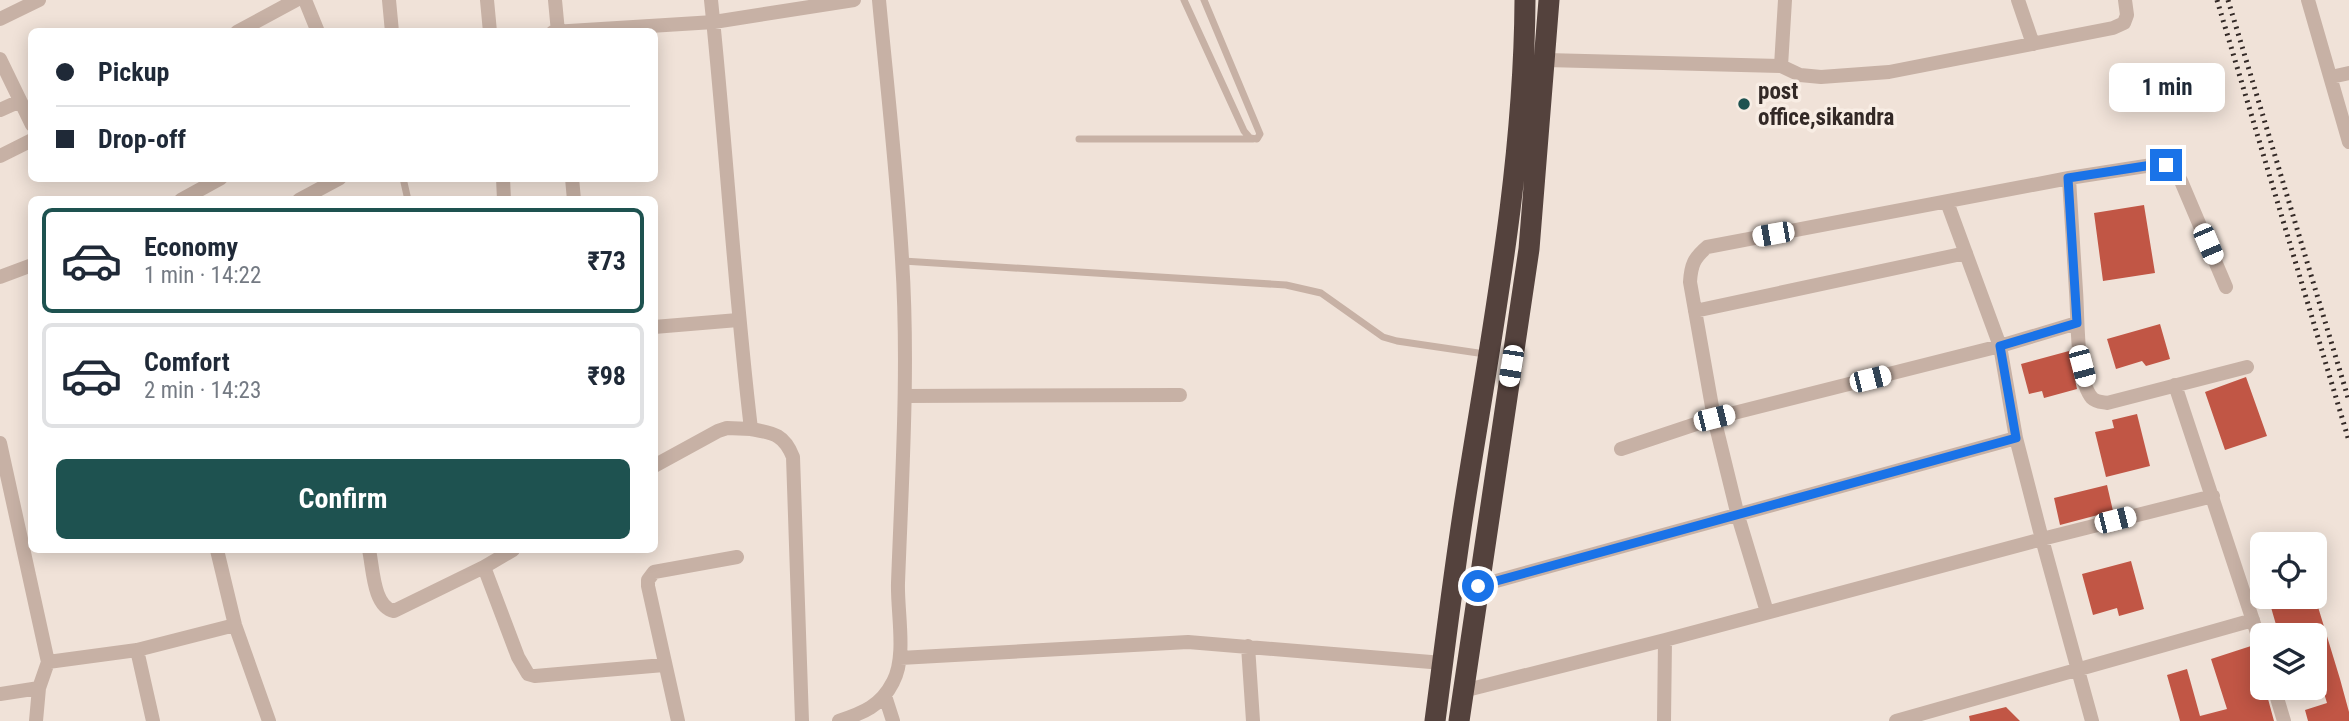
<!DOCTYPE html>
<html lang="en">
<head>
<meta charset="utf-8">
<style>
	:root { --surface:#fff; --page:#f2f2f3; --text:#1f2937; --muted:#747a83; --line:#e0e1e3; --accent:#1e5250 }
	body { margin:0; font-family:"Roboto Condensed",sans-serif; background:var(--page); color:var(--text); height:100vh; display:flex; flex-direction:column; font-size:26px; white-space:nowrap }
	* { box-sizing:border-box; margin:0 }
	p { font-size:23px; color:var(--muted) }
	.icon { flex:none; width:38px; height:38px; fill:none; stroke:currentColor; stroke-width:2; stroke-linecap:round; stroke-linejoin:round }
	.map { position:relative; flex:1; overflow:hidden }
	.drawer { position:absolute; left:28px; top:196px; width:630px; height:357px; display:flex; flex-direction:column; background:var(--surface); border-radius:10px; box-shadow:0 4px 18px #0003 }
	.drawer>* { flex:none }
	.guide { position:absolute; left:28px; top:28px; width:630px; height:154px; border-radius:10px; box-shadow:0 4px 18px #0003; display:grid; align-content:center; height:154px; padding:0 28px; background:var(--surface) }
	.fabs { position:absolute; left:2250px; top:532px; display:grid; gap:14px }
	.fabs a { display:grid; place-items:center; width:77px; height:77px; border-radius:10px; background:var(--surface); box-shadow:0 4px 18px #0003; font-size:35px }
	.end { position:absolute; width:32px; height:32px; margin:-16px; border:9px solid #1a73e8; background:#fff; box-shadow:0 0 0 4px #fff }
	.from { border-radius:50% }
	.bubble { position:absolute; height:49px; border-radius:10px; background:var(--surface); box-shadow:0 4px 18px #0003; font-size:23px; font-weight:700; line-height:49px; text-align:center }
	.car { position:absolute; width:21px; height:42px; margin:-21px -10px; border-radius:9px; box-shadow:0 0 5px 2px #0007; background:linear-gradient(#fff 24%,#345 0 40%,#fff 0 76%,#345 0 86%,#fff 0) }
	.guide b { display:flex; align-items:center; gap:24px; height:66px; font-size:26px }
	.guide b+b { border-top:2px solid var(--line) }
	.guide i { width:18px; height:18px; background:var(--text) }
	ul { padding:12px 0 0; list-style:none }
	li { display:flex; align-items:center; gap:21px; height:105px; margin:0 14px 10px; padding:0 14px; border:4px solid var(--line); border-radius:10px }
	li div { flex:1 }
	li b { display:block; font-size:26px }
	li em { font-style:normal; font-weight:700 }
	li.current { border-color:var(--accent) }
	li>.icon { width:63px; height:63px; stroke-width:1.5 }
	.primary-button { display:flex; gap:14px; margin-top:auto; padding:14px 28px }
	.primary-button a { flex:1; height:80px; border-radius:10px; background:var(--accent); color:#fff; font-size:28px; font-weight:700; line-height:80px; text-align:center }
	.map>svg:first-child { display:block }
	.building { fill:#c15645 }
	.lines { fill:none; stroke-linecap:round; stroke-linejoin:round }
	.lane { stroke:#c7b1a5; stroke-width:7 }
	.street { stroke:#c7b1a5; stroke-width:14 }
	.highway { stroke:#54423d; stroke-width:21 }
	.rail { stroke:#332926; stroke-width:5; stroke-dasharray:2 5; stroke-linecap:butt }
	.route { stroke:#1a73e8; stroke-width:9 }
	.poi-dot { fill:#1e5250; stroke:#f8ede4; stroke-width:2.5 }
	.labels { text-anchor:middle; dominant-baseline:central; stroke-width:7; stroke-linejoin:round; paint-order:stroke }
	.poi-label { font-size:23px; font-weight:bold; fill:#332926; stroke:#f8ede4; text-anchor:start }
</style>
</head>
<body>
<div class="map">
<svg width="2349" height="721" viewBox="0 0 2349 721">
	<rect width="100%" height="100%" fill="#f0e2d8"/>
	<path class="building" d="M2144,205l11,68 -52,8 -9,-68z
		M2160,324l10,35 -24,7 -4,-5 -26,8 -9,-30z
		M2069,351l8,38 -33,9 -2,-7 -13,3 -8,-30z
		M2246,377l21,59 -42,14 -20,-58z
		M2137,414l13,52 -44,11 -11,-45 19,-4 -2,-8z
		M2107,485l6,26 -53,14 -6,-27z
		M2131,561l13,48 -25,7 -2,-8 -24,7 -11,-41z
		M2268,597h47l25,82 9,33v9h-41l-3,-11 22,-7 -12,-39v-29h-36z
		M2251,646l12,22v20h2l9,33h-94l-13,-46 20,-6 13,47 27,-7 -16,-50z
		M2006,707l14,14h-50l-1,-5z"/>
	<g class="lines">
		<path class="lane" d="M1184,0l60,131 6,7 7,1 3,-5 -56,-134
			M1079,139h174
			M403,178l5,22
			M903,261l383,24 35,8 62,44 14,4 88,13"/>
		<path class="street" d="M305,0l13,32
			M389,0l3,32
			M487,0l3,32
			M555,0l3,32
			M711,0c15,143 23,286 40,429 22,4 33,5 42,28l9,264
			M2018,0l15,44
			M2308,0l41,142
			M0,19l39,-19
			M237,32l59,-32
			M553,32l161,-10 140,-22
			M0,59l32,66
			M1546,60l235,6 19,9 21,2 68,-5 224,-44 11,-5 3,-8 -2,-15
			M1781,66l4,-66
			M2331,77l18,-4
			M0,110l20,-9
			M0,156l32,-16
			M503,178l1,22
			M572,178l2,22
			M2069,178c2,38 5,76 7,113 2,25 0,89 16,107 4,4 10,4 15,5l140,-36
			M181,200l40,-22
			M299,200l41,-22
			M1947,202l53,144 16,92 26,101 171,-43
			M0,277l32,-12
			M1695,311l271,-58
			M654,327l84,-7
			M2175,385l88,266
			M905,396l275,-1
			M0,443l48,219
			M1621,449l93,-31 286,-72 77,-23
			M654,466l64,-35 9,-3 24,1
			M217,550l18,75 34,96
			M369,550c4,17 4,57 25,61l90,-44 29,-17
			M484,567l34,90 10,17 7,2 129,-11
			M1478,586l538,-148
			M1767,612l-29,-96 -24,-98 -24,-136c1,-17 4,-24 17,-35l362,-69 83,-13h14l9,5 6,11 45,106
			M1248,646l5,75
			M137,650l16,71
			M900,658l288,-16 255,21
			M2274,688l10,33
			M1463,691l202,-51 377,-101 50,182
			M0,694l39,-6 9,-26 89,-12 98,-25
			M885,696l8,25
			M36,721l3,-33
			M678,721l-30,-135v-6l6,-8 83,-15
			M839,721c24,-8 42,-15 54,-39 14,-26 4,-70 5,-99 4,-108 11,-216 4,-324 -5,-86 -15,-173 -23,-259
			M1664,721l1,-81
			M1896,721l357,-101"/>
		<path class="highway" d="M1435,721c10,-75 19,-151 31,-226 26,-164 58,-328 59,-495
			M1459,721l70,-472 20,-249"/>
		<path class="rail" d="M2217,0l132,441
			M2228,0l121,401"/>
	</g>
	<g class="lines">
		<path class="route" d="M1478,586l538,-148 -16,-92 77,-23 -9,-145 84,-13h14"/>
	</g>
	<circle class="poi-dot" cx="1744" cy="104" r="7"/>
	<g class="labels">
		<g class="poi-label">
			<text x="1758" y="91">post<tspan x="1758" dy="26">office,sikandra</tspan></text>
		</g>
	</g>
</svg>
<div class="fabs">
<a><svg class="icon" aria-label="locate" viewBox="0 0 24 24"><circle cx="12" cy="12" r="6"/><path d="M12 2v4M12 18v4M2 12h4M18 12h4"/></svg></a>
<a><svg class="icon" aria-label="layers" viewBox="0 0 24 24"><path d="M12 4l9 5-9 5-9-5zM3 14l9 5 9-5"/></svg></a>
</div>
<i class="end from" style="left:1478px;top:586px"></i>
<i class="end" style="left:2166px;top:165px"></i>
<div class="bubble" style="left:2109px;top:63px;width:116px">1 min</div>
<i class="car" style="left:1773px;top:234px;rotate:260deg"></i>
<i class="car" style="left:2208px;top:244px;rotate:157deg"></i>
<i class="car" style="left:1511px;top:366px;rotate:189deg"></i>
<i class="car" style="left:2082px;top:366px;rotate:165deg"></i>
<i class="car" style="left:1870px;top:379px;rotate:76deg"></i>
<i class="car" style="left:1714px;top:418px;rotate:76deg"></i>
<i class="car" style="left:2115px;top:520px;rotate:76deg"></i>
<div class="guide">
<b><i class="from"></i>Pickup</b>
<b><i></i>Drop-off</b>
</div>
<section class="drawer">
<ul>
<li class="current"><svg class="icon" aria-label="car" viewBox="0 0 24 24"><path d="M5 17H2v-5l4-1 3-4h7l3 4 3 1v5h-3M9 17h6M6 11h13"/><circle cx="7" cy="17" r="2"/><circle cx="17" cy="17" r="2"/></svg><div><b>Economy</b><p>1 min · 14:22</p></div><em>₹73</em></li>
<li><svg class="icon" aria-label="car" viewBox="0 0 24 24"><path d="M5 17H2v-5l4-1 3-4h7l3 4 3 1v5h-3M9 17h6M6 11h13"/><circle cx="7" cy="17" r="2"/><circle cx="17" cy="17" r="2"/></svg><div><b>Comfort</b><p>2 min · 14:23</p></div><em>₹98</em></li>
</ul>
<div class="primary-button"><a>Confirm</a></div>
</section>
</div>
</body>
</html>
